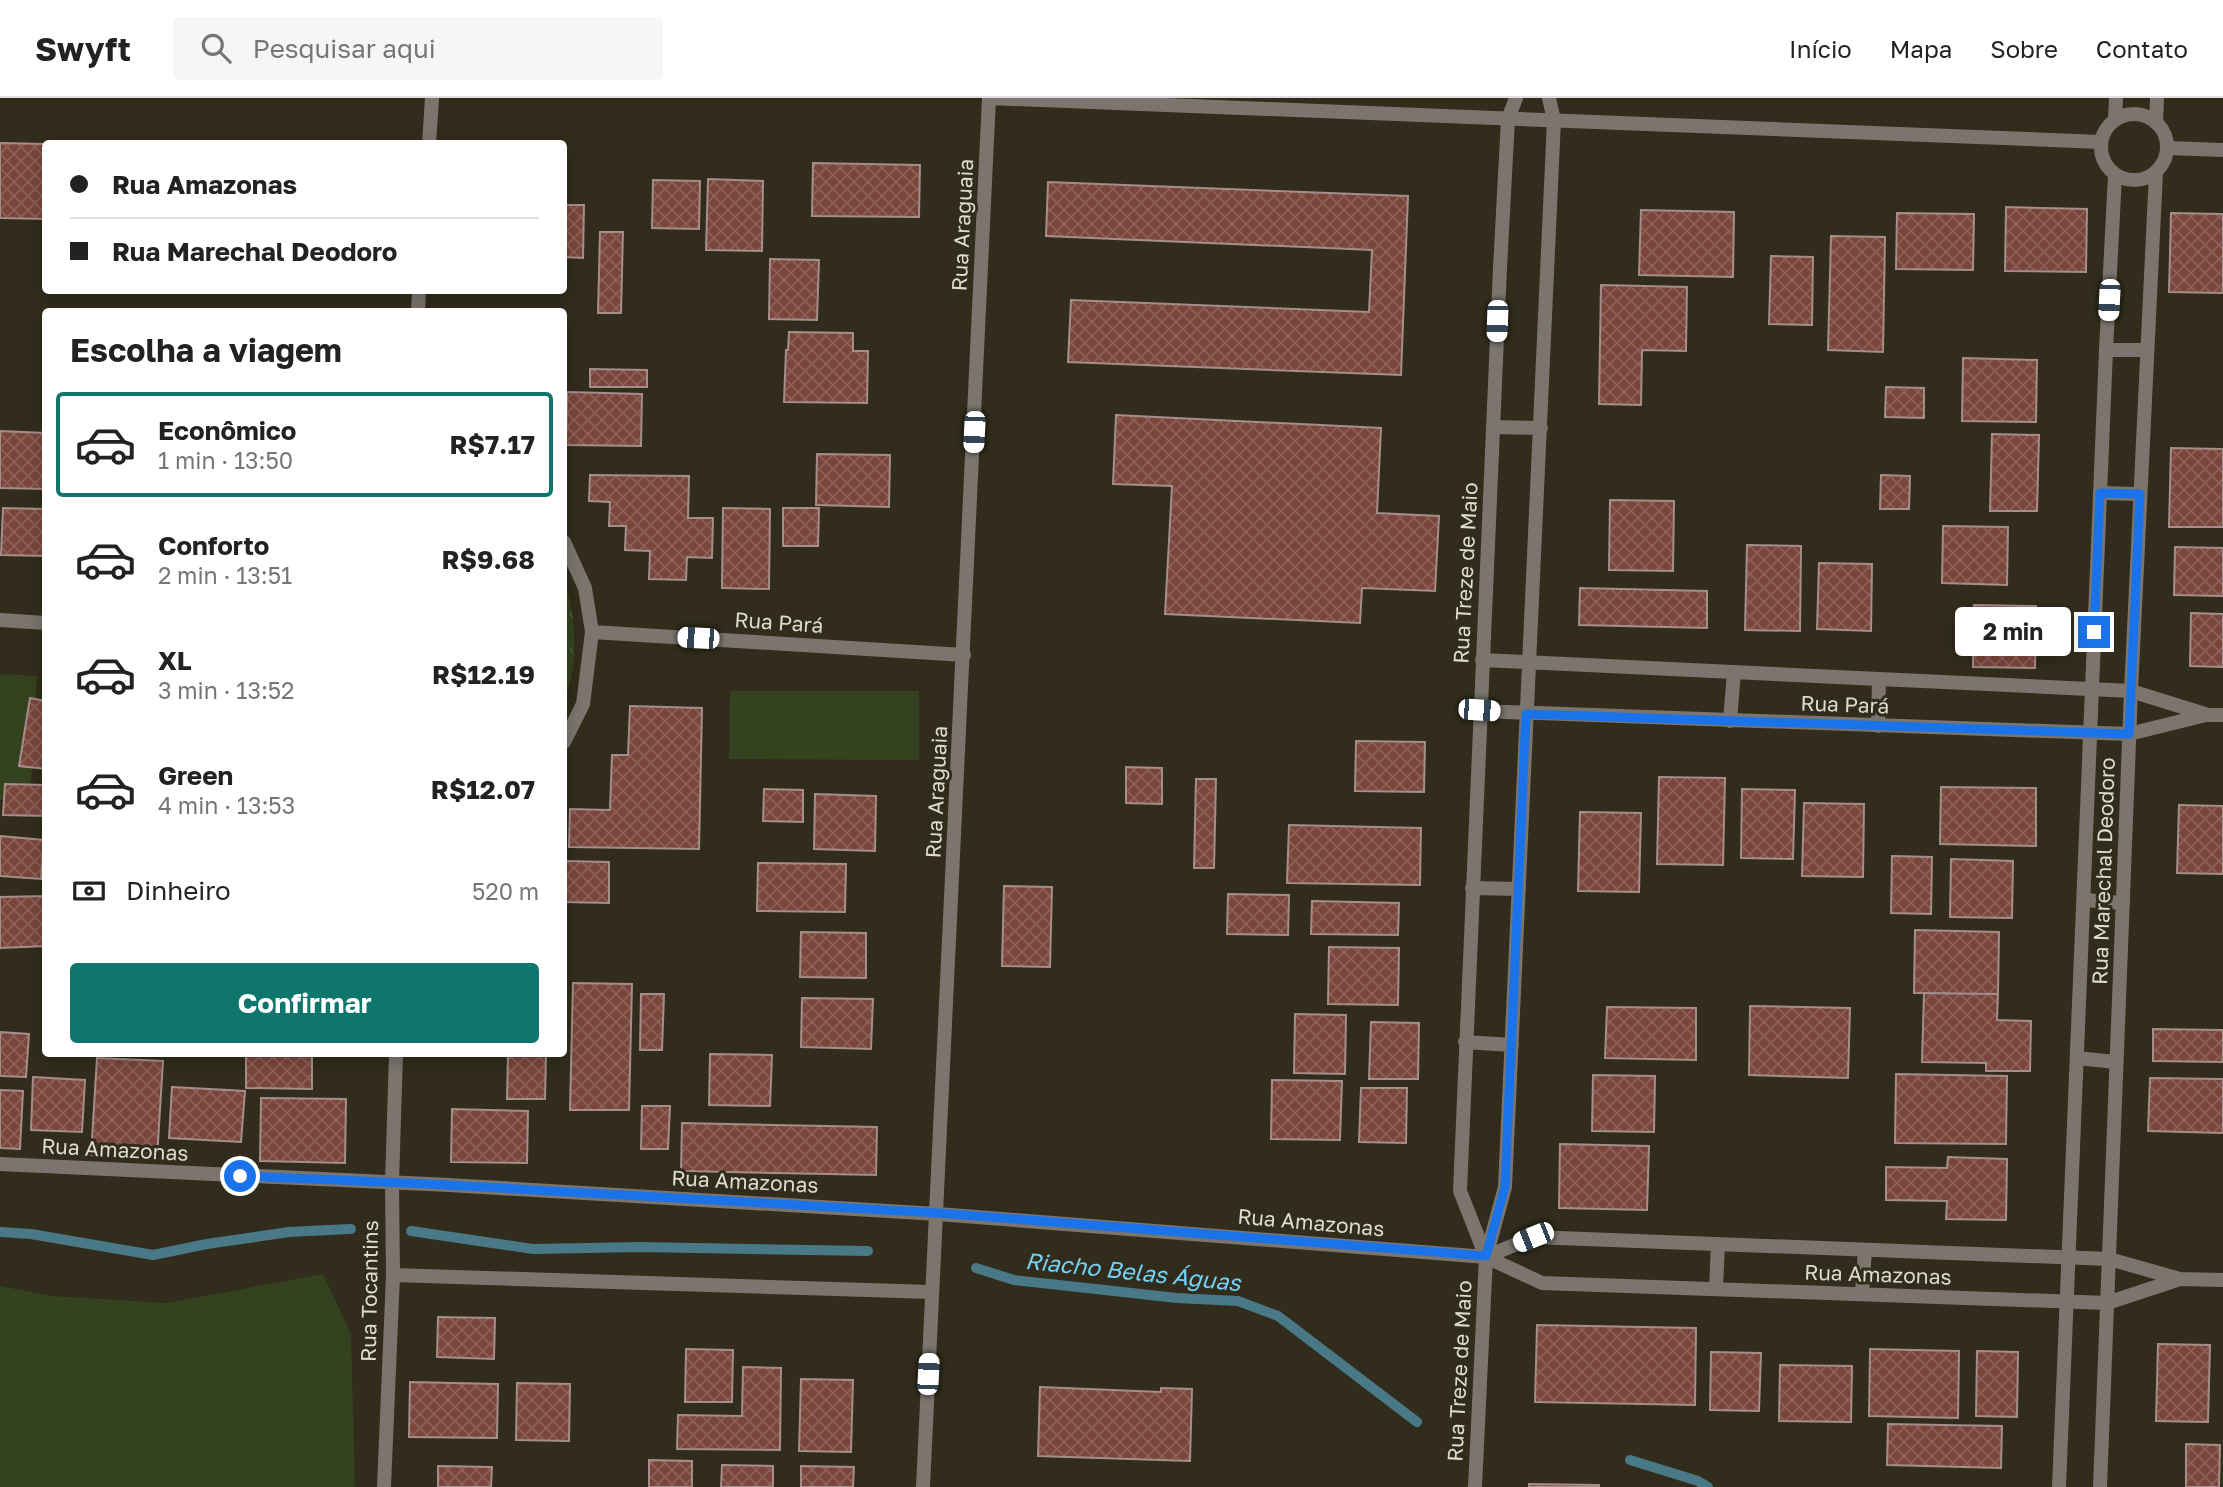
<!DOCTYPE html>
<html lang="pt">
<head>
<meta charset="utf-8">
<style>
	:root { --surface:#fff; --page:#f6f6f6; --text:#222; --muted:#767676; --line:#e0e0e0; --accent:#0f766e }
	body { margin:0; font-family:"Golos Text",sans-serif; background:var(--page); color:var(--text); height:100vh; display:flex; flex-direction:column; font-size:26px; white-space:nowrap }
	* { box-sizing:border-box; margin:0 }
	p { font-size:23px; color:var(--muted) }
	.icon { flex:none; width:38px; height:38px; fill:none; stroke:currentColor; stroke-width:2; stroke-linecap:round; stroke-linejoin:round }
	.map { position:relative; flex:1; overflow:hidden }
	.panel { position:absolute; left:42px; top:210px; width:525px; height:749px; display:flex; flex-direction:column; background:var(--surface); border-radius:7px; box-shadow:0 4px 18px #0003 }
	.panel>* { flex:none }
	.top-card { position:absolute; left:42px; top:42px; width:525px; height:154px; border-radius:7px; box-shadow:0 4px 18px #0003; display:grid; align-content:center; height:154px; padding:0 28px; background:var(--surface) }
	.end { position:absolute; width:32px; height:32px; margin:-16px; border:9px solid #1a73e8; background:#fff; box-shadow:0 0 0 4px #fff }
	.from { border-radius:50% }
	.bubble { position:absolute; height:49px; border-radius:7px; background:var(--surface); box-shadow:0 4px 18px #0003; font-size:23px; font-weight:700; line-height:49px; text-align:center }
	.car { position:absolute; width:21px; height:42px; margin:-21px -10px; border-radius:9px; box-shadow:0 0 5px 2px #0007; background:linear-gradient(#fff 24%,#345 0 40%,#fff 0 76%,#345 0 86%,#fff 0) }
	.top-card b { display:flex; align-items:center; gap:24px; height:66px; font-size:26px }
	.top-card b+b { border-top:2px solid var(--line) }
	.top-card i { width:18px; height:18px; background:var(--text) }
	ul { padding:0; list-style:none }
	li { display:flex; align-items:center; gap:21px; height:105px; margin:0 14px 10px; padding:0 14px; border:4px solid transparent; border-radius:7px }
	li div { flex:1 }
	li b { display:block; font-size:26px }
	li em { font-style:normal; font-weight:700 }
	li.selected { border-color:var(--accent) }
	li>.icon { width:63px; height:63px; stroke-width:1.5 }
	h2 { padding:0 28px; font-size:32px; line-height:84px }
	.pay { display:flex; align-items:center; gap:18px; height:77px; padding:0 28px; font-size:26px }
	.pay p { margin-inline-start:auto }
	.primary-button { display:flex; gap:14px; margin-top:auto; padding:14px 28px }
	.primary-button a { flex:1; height:80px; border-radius:7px; background:var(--accent); color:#fff; font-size:28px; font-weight:700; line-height:80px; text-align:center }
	header { display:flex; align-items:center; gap:42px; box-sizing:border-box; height:98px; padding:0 35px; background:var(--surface); border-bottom:2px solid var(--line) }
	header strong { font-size:33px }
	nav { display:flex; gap:38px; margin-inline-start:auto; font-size:24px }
	.search { width:490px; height:63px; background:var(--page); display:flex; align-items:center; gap:18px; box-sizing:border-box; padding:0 24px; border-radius:7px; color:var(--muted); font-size:26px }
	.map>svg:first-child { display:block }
	.grass { fill:#35421f }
	.park { fill:url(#park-tufts) }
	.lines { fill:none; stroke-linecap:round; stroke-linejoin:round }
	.stream { stroke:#497986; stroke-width:10 }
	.building { fill:url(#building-cross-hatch); stroke:#a58e89; stroke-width:2 }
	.minor { stroke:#7b756e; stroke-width:14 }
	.tertiary { stroke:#7b756e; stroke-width:14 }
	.route { stroke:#1a73e8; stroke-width:9 }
	.labels { text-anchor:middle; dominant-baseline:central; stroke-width:6; stroke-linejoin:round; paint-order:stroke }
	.street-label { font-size:21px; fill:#dfdbd1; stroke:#312c1b }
	.water-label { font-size:23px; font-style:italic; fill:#73d0f6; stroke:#312c1b }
</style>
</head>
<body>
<header>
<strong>Swyft</strong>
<div class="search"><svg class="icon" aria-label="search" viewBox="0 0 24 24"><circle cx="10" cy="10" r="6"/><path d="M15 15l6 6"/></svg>Pesquisar aqui</div>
<nav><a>Início</a><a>Mapa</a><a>Sobre</a><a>Contato</a></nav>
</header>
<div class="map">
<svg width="2223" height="1389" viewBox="0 0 2223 1389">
	<defs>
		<pattern id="park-tufts" width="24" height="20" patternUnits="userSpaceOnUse" patternTransform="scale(1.75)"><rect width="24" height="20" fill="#35421f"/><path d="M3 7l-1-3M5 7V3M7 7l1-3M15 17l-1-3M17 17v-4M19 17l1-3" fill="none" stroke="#525d3e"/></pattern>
		<pattern id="building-cross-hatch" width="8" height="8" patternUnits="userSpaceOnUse" patternTransform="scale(1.75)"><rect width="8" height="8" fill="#7a463c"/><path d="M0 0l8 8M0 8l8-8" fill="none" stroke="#8c6057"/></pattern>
	</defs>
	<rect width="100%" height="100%" fill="#312c1b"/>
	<path class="grass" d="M0,576l37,2 -7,125 -30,-1z
		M730,593h189v69l-190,-1z
		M323,1176l28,60 4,153h-355v-201l52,10 115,7z"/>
	<path class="park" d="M564,482c12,36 16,83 0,119z"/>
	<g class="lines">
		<path class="stream" d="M411,1133l122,18 107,-2 228,4
			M0,1134l31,2 122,21 54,-11 82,-12 62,-3
			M976,1170l38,12 163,18 61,3 40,15 139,106
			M1630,1362l68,21 10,6"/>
	</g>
	<path class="building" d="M0,45l46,1v75l-46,-1z
		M813,65l107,2 -1,52 -107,-1z
		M708,81l55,2 -1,70 -56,-1z
		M653,82l47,1 -1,48 -47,-1z
		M1048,84l360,14 -7,179 -333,-13 3,-62 298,12 3,-62 -326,-14z
		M564,107h20l-1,53 -19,-1z
		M2006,109l81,2 -1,63 -81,-1z
		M1641,112l93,2 -1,65 -94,-2z
		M1897,115l77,1 -1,56 -77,-1z
		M2171,115l52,1v79l-54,-1z
		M600,134h23l-2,81h-23z
		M1831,138l54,1 -2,115 -55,-2z
		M1771,158l42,1 -1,68 -43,-1z
		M770,161l49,1 -2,60 -48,-1z
		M1601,187l86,2 -1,64 -44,-1 -1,55 -42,-1z
		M152,211l146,2 -146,1z
		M789,234l64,1v18h15l-1,52 -83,-1 2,-52h2z
		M1963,260l74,2 -1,62 -74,-1z
		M590,271l57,1v17h-57z
		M1886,289l38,1v30l-39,-1z
		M567,294l75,2 -1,52 -75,-1z
		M1116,317l265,13 -4,85 62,3 -4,75 -73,-3 -2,35 -195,-9 7,-128 -59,-2z
		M0,333l46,2v56l-46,-1z
		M1992,336l47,1 -2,76h-47z
		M2171,350l52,1v78h-54z
		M817,356l73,1 -1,52 -73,-2z
		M590,377l99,1 -1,42h25l-1,40 -25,-1 -1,23 -37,-1 1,-28 -25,-1 1,-24h-17l1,-24 -21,-1z
		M1881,377l29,1 -1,33h-29z
		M1610,402l64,1 -1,70 -64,-1z
		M3,410l43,1v47l-45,-1z
		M723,410l47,1 -1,80 -47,-1z
		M783,410h36l-1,38h-35z
		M1943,428l65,1 -1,58 -65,-2z
		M1747,447l54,1 -1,85 -55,-1z
		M2175,449l48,1v48l-49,-1z
		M1819,465l53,1 -1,67 -54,-2z
		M1580,490l127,3v37l-128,-3z
		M1974,507l62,1 -1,62 -62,-1z
		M2191,515l32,1v53l-33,-1z
		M30,600l16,3v68l-27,-3z
		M630,608l72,2 -3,141 -130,-2 1,-38 40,1 2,-55h16z
		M1356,643l69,1 -1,50 -69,-1z
		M1126,669l36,1v36l-36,-1z
		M1659,679l66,1 -2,87 -66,-1z
		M1196,681h20l-2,89h-20z
		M5,686l41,1v31l-43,-1z
		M1941,689l95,1v58l-96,-2z
		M764,691l39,1v32l-40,-1z
		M1742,691l53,1 -2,69 -52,-1z
		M815,696l61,2 -1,55 -61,-2z
		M1804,705l60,1 -1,73 -61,-1z
		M2179,707l44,1v68l-46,-1z
		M1580,714l61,1 -2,79 -61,-1z
		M1289,727l132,3 -1,57 -133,-2z
		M0,738l44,4 -3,39 -41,-3z
		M1892,758l40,1 -1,57 -40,-1z
		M1951,761l62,2 -1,57 -62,-1z
		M564,763l45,1v41l-45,-1z
		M758,765l88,1 -1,48 -88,-1z
		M1004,788l48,1 -2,80 -48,-1z
		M1228,796l61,1 -1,40 -61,-1z
		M46,798v50l-46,2v-51z
		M1312,803l87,2 -1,32 -87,-1z
		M1915,832l84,2 -1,62 -84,-1z
		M801,834l65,1v45l-66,-1z
		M1329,849l70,1 -1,57 -70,-1z
		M573,885l59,1 -3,126h-59z
		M1924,895l74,1 -1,26 34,1 -1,50h-44v-8l-64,-1z
		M641,896h23l-2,56h-22z
		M802,900l71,1 -2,50 -70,-2z
		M1750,908l100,2 -2,70 -99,-3z
		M1607,909l89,1v52l-91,-2z
		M1295,916l51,1 -1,59 -51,-1z
		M1371,924l48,1 -1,56h-49z
		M2153,931l70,1v32l-70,-1z
		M0,934l29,2 -3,43 -26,-1z
		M246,956h66v35l-66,-1z
		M508,956h38l-1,45h-38z
		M710,956l62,1 -2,51 -61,-1z
		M97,960l66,3 -6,97 -66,-3z
		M1896,976l111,2 -1,68 -111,-1z
		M1593,977l62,1 -1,56 -62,-1z
		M33,979l52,3 -3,52 -51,-2z
		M2150,980l73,1v54l-75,-2z
		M1272,982l70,1 -2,59 -69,-1z
		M172,989l73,4 -4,51 -72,-4z
		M1361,990h46l-1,55 -47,-1z
		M0,992l23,1 -3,58 -20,-1z
		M261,1000l85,1 -1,64 -85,-2z
		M642,1008h28l-2,43h-27z
		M452,1011l76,2 -1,52 -76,-1z
		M682,1025l195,4 -1,48 -195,-4z
		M1560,1046l89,2 -2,64 -88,-2z
		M1948,1059l59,2 -1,61 -60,-1 1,-18 -61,-1v-33l61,1z
		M438,1219l57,1 -1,41 -57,-2z
		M1537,1227l159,3 -1,77 -160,-3z
		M2158,1246l52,1 -2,77 -52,-1z
		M686,1251l47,1 -1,52h-47z
		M1870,1251l89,2 -1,67 -89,-2z
		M1977,1253l41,1 -1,65 -41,-1z
		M1711,1254l50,1 -2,58 -49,-1z
		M1780,1267l72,1 -1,56 -72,-1z
		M743,1269l38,1 -1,82 -103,-1 1,-34 64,1z
		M801,1281l52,1 -2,72 -52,-1z
		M410,1284l88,2 -1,54 -88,-1z
		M517,1285l53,1 -1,57 -53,-1z
		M1040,1289l121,5v-4l31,1 -2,72 -152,-5z
		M1888,1326l114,2 -1,42 -114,-3z
		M2186,1346l34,1 -1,42h-33z
		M649,1362l43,1v26h-43z
		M722,1367l51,1v21h-52z
		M438,1368l54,1 -1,20h-53z
		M801,1368l53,1 -1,20h-52z
		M1529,1386l70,1v2h-70z"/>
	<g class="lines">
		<path class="minor" d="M429,46l3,-46
			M418,214l1,-22
			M2106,252h40
			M1493,329l48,1
			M2100,395l39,1
			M564,444l21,46 7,44 -9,72 -19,38
			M0,522l46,3
			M592,534l372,23
			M1482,562l649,31 74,23
			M1479,613l650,23 77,-19h17
			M1730,623l4,-49
			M1878,628l1,-47
			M1472,790l47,1
			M2084,802l39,3
			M1465,944l47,3
			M2077,960l39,4
			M0,1066l449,21 489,29 548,43 56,26 565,20 73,-24
			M1486,1159l-26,-66 40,-923 8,-149 8,-21
			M1486,1159l47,-20 576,22 71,20 43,1
			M393,1177l539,17
			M1716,1190l2,-44
			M1862,1196l3,-44
			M384,1389l9,-212 -1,-92 4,-129
			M1475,1389l11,-230 19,-70 49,-1067 -5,-22"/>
		<path class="tertiary" d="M989,0l1112,44
			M2101 49a33 33 0 1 1 66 0a33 33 0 1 1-66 0Z
			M2115,21l1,-21
			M2156,25l1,-25
			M2167,50l56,2
			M923,1389l66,-1389
			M2059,1389l47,-1137 9,-175
			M2100,1389l31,-796 25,-519"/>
	</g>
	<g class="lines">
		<path class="route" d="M240,1078l190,8 508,29 548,43 19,-69 21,-473 603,20 11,-240 -40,-1 -6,139"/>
	</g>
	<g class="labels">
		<g class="street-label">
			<text transform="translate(962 127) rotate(-87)">Rua Araguaia</text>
			<text transform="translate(1465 475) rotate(-87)">Rua Treze de Maio</text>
			<text transform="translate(779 524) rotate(4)">Rua Pará</text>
			<text transform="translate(1845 606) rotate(2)">Rua Pará</text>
			<text transform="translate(936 694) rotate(-87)">Rua Araguaia</text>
			<text transform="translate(2103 773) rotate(-88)">Rua Marechal Deodoro</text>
			<text transform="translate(115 1051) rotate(3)">Rua Amazonas</text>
			<text transform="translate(745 1083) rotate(3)">Rua Amazonas</text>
			<text transform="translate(1311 1124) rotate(5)">Rua Amazonas</text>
			<text transform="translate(1878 1176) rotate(2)">Rua Amazonas</text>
			<text transform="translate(369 1193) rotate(-89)">Rua Tocantins</text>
			<text transform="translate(1459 1273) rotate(-87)">Rua Treze de Maio</text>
		</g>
		<g class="water-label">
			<text transform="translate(1133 1173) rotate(6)">Riacho Belas Águas</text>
		</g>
	</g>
</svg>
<i class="end from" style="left:240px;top:1078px"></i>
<i class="end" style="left:2094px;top:534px"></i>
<div class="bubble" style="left:1955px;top:509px;width:116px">2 min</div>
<i class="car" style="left:2109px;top:202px;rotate:183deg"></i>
<i class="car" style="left:1497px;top:223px;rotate:182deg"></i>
<i class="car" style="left:974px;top:334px;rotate:183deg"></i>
<i class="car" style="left:698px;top:540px;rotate:273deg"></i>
<i class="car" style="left:1479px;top:612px;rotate:94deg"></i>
<i class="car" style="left:1533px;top:1139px;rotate:248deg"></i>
<i class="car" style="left:928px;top:1276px;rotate:3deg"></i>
<div class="top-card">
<b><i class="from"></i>Rua Amazonas</b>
<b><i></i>Rua Marechal Deodoro</b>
</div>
<section class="panel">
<h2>Escolha a viagem</h2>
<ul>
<li class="selected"><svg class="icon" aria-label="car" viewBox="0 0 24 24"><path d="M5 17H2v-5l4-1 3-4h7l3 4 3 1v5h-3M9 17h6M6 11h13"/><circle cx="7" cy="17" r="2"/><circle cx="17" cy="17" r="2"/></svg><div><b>Econômico</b><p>1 min · 13:50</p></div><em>R$7.17</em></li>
<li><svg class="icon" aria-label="car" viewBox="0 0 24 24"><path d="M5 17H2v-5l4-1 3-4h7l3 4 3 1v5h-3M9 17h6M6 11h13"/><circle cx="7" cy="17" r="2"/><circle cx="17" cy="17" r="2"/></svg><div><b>Conforto</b><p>2 min · 13:51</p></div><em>R$9.68</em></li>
<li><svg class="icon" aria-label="car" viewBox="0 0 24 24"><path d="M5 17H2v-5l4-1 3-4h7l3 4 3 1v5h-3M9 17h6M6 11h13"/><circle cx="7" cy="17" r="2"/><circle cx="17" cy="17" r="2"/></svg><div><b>XL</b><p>3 min · 13:52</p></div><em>R$12.19</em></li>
<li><svg class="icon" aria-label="car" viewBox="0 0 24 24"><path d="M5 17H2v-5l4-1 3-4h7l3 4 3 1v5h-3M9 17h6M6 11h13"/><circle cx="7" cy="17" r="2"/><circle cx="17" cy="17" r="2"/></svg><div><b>Green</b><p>4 min · 13:53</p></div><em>R$12.07</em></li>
</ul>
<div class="pay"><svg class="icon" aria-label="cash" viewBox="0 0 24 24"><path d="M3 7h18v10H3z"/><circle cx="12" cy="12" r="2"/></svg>Dinheiro<p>520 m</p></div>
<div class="primary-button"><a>Confirmar</a></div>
</section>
</div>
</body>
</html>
